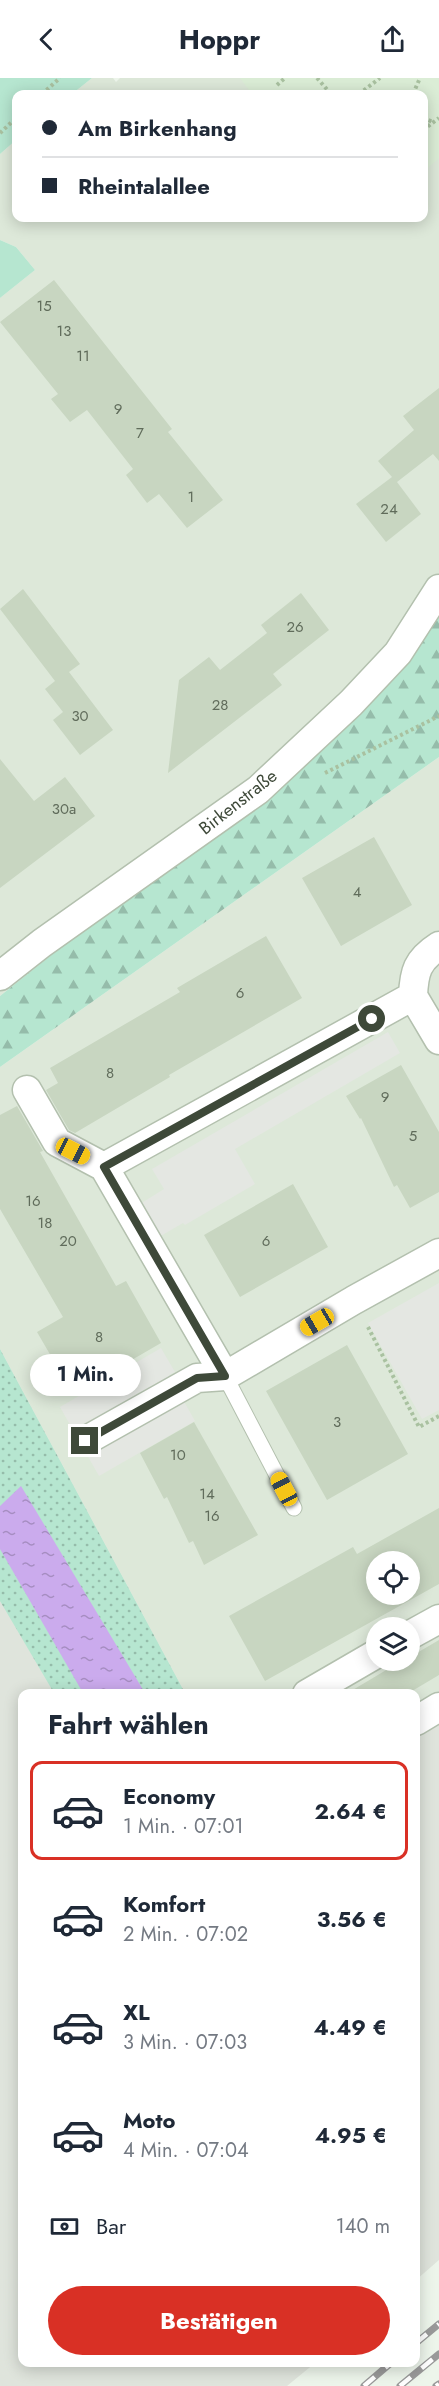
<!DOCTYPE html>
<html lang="de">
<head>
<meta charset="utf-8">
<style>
	:root { --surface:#fff; --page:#f6f6f7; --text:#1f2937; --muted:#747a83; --line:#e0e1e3; --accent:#d93025 }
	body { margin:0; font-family:Jost,sans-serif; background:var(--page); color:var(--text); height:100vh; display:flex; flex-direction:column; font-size:22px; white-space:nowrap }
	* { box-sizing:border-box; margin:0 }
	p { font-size:20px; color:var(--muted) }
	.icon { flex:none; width:33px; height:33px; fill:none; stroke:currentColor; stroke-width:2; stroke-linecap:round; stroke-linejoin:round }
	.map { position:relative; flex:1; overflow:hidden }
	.details { position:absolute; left:18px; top:1611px; width:402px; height:678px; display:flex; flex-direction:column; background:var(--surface); border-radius:12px; box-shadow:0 3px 15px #0003 }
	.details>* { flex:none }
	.top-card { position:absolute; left:12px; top:12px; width:416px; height:132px; border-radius:12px; box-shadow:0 3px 15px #0003; display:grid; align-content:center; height:132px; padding:0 30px; background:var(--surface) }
	.tools { position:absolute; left:366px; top:1473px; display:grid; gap:12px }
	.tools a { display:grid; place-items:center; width:54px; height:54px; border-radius:50%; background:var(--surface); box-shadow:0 3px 15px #0003; font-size:30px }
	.end { position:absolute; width:27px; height:27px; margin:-14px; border:8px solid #3e4939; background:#fff; box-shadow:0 0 0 3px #fff }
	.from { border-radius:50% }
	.bubble { position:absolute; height:42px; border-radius:21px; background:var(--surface); box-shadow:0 3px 15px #0003; font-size:20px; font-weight:700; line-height:42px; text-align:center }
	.car { position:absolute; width:18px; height:36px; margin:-18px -9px; border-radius:8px; box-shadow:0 0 4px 2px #0007; background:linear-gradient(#f5c518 24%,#345 0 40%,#f5c518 0 76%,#345 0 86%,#f5c518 0) }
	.top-card b { display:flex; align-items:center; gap:21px; height:57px; font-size:22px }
	.top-card b+b { border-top:2px solid var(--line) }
	.top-card i { width:15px; height:15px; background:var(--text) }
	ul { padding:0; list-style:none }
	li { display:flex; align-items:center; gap:18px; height:99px; margin:0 12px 9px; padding:0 18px; border:3px solid transparent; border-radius:12px }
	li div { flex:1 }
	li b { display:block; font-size:22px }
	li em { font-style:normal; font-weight:700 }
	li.active { border-color:var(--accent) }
	li>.icon { width:54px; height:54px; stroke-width:1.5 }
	h2 { padding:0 30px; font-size:27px; line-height:72px }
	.pay { display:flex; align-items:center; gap:15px; height:66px; padding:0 30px; font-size:22px }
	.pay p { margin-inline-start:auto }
	.action { display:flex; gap:12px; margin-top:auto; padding:12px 30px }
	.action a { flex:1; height:69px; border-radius:36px; background:var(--accent); color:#fff; font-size:24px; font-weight:700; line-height:69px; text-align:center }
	header { display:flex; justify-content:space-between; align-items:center; height:78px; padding:0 30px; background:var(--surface); font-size:27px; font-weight:700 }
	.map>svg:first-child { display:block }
	.residential { fill:#dde8d9; fill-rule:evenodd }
	.industrial { fill:#dfe4dc }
	.education { fill:#dbedd6 }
	.grass { fill:url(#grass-dots) }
	.forest { fill:url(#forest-firs) }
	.garden { fill:#b6e6d0 }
	.parking { fill:#e4e7e2 }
	.water { fill:url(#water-ripples) }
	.building { fill:#c8d6c1; fill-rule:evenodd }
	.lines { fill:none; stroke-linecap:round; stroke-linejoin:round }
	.lane-casing { stroke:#b3c0ae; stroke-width:17 }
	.street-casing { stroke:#b3c0ae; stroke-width:31 }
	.path { stroke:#a9c1a0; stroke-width:4; stroke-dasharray:3 3; stroke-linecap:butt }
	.lane { stroke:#fff; stroke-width:15 }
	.street { stroke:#fff; stroke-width:28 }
	.rail-casing { stroke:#999; stroke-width:7 }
	.rail { stroke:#fff; stroke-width:4.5; stroke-dasharray:14; stroke-linecap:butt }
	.route { stroke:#3e4939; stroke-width:8 }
	.labels { text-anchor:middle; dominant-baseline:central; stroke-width:4.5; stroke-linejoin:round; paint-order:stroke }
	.number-label { font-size:15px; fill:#606c5b }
	.street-label { font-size:18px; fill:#3e4939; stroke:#fff }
</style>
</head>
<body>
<header><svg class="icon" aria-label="back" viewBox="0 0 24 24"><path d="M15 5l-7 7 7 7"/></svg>Hoppr<svg class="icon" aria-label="share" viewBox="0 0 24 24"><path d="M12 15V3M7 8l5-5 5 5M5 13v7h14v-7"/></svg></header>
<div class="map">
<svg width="439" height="2308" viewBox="0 0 439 2308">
	<defs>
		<pattern id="grass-dots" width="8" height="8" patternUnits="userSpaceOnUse" patternTransform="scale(1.5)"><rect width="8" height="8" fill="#b6e6d0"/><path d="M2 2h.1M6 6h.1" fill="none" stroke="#95bcaa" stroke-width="1.8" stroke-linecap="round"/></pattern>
		<pattern id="forest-firs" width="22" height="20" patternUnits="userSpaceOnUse" patternTransform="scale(1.5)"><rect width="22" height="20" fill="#b6e6d0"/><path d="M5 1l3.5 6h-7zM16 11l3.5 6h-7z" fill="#95bcaa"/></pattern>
		<pattern id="water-ripples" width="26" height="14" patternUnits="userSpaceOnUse" patternTransform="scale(1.5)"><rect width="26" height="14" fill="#cbabed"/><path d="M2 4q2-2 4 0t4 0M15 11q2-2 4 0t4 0" fill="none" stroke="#a68dc1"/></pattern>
	</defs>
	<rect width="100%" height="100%" fill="#edf5eb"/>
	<path class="residential" d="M92,0h21l3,4 4,-4h319v511l-181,201 -258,206v-698l35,-28 -19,-23 -16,-7v-86l16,-14v78h407v-124h-351z
		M439,679v960l-23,14v-37l-231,-1 -185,-344v-282zM376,1484h34v32h-34zM376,1550h34v32h-34z"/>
	<path class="industrial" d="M0,1271l185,344 -163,1v668l293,1 -28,23h-287z
		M439,1639v543l-23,20v-549z"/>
	<path class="education" d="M240,0h199v80l-16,14v-78h-171z"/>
	<path class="grass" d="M0,1271l185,344h-131l-54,-92z"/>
	<path class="forest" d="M439,511v168l-439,310v-71l258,-206z"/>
	<path class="garden" d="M0,0h92l-20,16h-56v46l-16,14z
		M0,162l16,7 19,23 -35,28z"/>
	<path class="parking" d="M388,954l12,21 -165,96 20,35 -70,41 -2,-2 -24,14 -19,-33 24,-15 -12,-20z
		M439,1205v127l-17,9 -54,-96z
		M161,1270l14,24 -6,3 26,46 -96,55 -39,-69z"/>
	<path class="water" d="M21,1408l124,207h-62l-83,-144v-43z"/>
	<path class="building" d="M54,202l118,149 -4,3 55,68 -36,28 -28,-34 -12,9 -21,-28 7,-6 -46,-59 -17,12 -19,-23 7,-5 -58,-72z
		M439,310v73l-6,-7 -36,28 24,32 -35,28 -30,-38 36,-27 -14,-16 36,-31 -11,-14z
		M23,511l57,75 -11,8 44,58 -33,25 -27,-35 10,-8 -18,-23 10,-8 -55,-72z
		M301,515l28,37 -56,44 9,11 -114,88 11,-93 30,-23 11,13 47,-37 -6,-8z
		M0,681l34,42 31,-24 30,39 -95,72z
		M374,759l38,68 -71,41 -39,-68z
		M266,858l36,62 -133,77 1,2 -95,56 -6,-3 -23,-40 12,-7 -8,-15 130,-76 -3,-4z
		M401,987l38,67v60l-29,16 -13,-23 -3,2 -33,-69 -1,1 -14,-23z
		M17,1028l26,45 -3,1 76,134 10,-5 35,62 -88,51 -36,-62 26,-15 -63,-108v-94z
		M293,1106l35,63 -88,50 -36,-62z
		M347,1267l61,109 -81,46 -61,-109z
		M194,1344l64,113 -54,30 -11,-24 -4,2 -22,-46 -3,2 -24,-46z
		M439,1430v76l-174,97 -36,-65 124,-69 4,7zM376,1484h34v32h-34z
		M439,1562v35l-32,19h-61l57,-34h7v-3z"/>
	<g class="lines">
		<defs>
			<path id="lane" d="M225,1298l69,132"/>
			<path id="street" d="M0,898l42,-33 216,-153 93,-87 47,-50 41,-64
				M413,918c1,-24 4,-36 26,-50
				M27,1012l30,52 47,25
				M225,1298l-121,-209 309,-171 26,44
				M85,1363l112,-63 28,-2 129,-76 85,-47
				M410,1557l29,-16
				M307,1616l69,-40
				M416,1643l23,-14"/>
		</defs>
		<use href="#lane" class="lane-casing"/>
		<use href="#street" class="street-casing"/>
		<path class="path" d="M317,0l14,16
			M277,7l8,-7
			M42,16l18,-16
			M359,16l21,-16
			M413,16l7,-16
			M423,40l10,4
			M423,52l16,-12
			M0,55l16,-15
			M325,695l114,-57
			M368,1249l51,100 20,-11"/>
		<use href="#lane" class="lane"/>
		<use href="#street" class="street"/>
		<defs>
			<path id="rail" d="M416,2265l23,-19
				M364,2308l28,-24
				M400,2308l39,-32
				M436,2308l3,-2"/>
		</defs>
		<use href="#rail" class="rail-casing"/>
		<use href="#rail" class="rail"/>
	</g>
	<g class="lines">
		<path class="route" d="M85,1363l112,-63 28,-2 -121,-209 268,-148"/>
	</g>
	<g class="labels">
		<g class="number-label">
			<text x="44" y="228">15</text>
			<text x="64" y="253">13</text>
			<text x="83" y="278">11</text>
			<text x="118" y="331">9</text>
			<text x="140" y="355">7</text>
			<text x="191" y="419">1</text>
			<text x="389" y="431">24</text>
			<text x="295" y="549">26</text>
			<text x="220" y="627">28</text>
			<text x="80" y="638">30</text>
			<text x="64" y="731">30a</text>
			<text x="357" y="814">4</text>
			<text x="240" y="915">6</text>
			<text x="110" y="995">8</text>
			<text x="385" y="1019">9</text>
			<text x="413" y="1058">5</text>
			<text x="33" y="1123">16</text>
			<text x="45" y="1145">18</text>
			<text x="68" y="1163">20</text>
			<text x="266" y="1163">6</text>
			<text x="99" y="1259">8</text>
			<text x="337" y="1344">3</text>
			<text x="178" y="1377">10</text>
			<text x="207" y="1416">14</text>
			<text x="212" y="1438">16</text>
		</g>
		<g class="street-label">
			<text transform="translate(238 724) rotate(-38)">Birkenstraße</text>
		</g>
	</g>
</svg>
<div class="tools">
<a><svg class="icon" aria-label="locate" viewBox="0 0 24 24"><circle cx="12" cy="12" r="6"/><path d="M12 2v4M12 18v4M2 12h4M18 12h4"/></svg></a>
<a><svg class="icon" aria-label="layers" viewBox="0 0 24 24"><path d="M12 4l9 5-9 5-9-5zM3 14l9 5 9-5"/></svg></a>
</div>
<i class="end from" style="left:372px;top:941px"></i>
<i class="end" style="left:85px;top:1363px"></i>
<div class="bubble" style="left:30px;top:1276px;width:111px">1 Min.</div>
<i class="car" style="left:73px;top:1073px;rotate:117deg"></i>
<i class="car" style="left:317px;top:1244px;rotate:240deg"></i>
<i class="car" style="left:284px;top:1411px;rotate:332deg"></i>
<div class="top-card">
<b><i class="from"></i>Am Birkenhang</b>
<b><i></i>Rheintalallee</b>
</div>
<section class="details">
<h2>Fahrt wählen</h2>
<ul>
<li class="active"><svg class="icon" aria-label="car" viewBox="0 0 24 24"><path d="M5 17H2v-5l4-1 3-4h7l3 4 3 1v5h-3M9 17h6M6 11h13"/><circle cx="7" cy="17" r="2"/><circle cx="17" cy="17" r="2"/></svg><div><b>Economy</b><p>1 Min. · 07:01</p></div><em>2.64 €</em></li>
<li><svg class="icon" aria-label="car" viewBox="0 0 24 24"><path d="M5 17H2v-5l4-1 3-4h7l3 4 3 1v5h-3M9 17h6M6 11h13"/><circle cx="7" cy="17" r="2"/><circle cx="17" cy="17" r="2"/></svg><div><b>Komfort</b><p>2 Min. · 07:02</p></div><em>3.56 €</em></li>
<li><svg class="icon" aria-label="car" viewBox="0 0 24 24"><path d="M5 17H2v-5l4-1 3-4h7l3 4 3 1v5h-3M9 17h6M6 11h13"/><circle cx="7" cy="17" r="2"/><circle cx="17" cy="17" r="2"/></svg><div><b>XL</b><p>3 Min. · 07:03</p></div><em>4.49 €</em></li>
<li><svg class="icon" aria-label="car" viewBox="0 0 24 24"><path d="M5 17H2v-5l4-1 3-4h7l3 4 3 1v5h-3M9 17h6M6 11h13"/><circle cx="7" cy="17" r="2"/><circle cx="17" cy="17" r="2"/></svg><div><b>Moto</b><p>4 Min. · 07:04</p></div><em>4.95 €</em></li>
</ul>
<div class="pay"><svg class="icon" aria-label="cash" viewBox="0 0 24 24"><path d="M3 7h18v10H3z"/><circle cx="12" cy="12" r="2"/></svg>Bar<p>140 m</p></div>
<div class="action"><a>Bestätigen</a></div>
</section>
</div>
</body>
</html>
